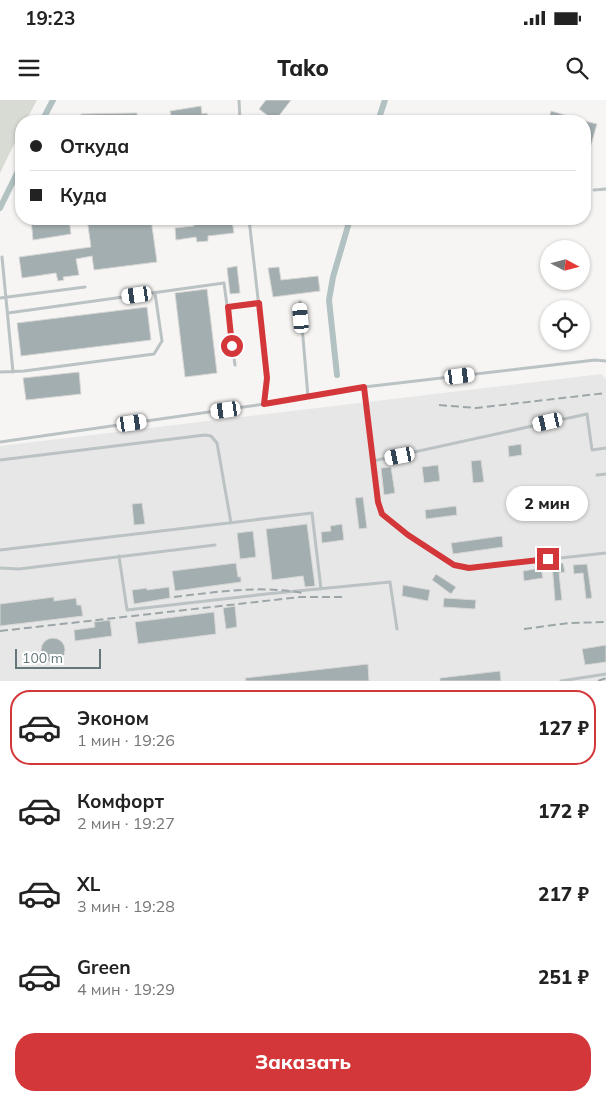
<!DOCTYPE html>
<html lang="ru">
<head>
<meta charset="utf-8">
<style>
	:root { --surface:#fff; --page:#f6f6f6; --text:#222; --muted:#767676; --line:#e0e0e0; --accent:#d3373a }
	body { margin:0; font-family:Mulish,sans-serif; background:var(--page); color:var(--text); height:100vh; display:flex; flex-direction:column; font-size:19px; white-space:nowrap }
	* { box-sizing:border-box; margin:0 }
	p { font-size:16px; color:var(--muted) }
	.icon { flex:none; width:28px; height:28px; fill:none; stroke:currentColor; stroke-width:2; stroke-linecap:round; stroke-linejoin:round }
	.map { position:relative; height:581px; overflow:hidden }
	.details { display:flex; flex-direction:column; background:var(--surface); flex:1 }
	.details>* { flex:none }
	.guide { position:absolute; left:15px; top:15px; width:576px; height:110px; border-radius:20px; box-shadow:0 1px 4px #0004; display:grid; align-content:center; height:110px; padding:0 15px; background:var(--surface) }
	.needle { width:32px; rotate:97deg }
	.controls { position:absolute; left:540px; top:140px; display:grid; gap:10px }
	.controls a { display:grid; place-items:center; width:50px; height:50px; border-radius:50%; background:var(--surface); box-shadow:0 1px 4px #0004; font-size:25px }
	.scale { position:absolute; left:15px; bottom:12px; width:86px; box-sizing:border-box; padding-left:5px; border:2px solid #64787c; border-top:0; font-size:14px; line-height:18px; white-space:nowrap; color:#64787c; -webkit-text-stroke:4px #fff; paint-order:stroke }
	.end { position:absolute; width:22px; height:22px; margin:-11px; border:6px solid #d3373a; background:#fff; box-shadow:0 0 0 2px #fff }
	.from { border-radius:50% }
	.bubble { position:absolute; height:35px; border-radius:18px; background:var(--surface); box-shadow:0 1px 4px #0004; font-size:16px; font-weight:800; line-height:35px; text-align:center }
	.car { position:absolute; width:15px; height:30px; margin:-15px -8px; border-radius:6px; box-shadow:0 0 4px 1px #0007; background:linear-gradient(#fff 24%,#345 0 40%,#fff 0 76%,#345 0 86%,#fff 0) }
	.guide b { display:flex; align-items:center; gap:18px; height:48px; font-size:19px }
	.guide b+b { border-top:1px solid var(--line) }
	.guide i { width:12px; height:12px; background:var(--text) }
	ul { padding:9px 0 0; list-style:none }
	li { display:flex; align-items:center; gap:15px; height:75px; margin:0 10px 8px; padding:0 5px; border:2px solid transparent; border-radius:20px }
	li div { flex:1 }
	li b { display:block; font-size:19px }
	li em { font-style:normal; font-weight:800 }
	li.current { border-color:var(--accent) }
	li>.icon { width:45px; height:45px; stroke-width:1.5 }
	.button { display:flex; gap:10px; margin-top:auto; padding:10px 15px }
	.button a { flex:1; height:58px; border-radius:20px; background:var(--accent); color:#fff; font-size:20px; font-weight:800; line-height:58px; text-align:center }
	.status { display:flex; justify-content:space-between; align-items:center; height:35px; padding:0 25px; background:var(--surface); direction:ltr }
	.status svg { height:14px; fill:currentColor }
	header { display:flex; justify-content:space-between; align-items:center; height:65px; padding:0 15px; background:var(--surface); font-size:22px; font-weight:800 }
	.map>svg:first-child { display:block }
	.built { fill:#e7e7e7 }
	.green { fill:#d7dbd3 }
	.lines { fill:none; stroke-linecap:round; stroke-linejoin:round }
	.canal { stroke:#b2c2c2; stroke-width:6 }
	.building { fill:#a3aeb0; stroke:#d8d7d6 }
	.lane { stroke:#bbc2c3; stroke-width:3 }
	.rail { stroke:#9ca6a8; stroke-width:2; stroke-dasharray:8 4; stroke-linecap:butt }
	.route { stroke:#d3373a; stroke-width:6 }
</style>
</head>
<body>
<div class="status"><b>19:23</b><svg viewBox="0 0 49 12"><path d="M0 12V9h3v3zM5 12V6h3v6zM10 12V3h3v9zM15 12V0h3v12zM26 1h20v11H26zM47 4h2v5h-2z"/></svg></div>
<header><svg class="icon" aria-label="menu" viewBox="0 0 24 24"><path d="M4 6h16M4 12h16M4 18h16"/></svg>Tako<svg class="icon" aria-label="search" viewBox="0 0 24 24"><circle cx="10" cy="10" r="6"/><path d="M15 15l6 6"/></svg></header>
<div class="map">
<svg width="606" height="581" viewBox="0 0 606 581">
	<rect width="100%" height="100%" fill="#f6f5f3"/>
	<path class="built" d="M601,274l5,5v302h-606v-235z"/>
	<path class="green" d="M0,0h37l-11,21h-5v9l-21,43z"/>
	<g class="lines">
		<path class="canal" d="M42,21l11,-21
			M378,21l7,-21
			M0,108l21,-43
			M337,275l-8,-75 4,-23 17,-58"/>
	</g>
	<path class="building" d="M266,0h25l-16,21 -16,-12z
		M201,6l1,8 5,-1 1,8h-36l-2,-10z
		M551,11l31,9v1h-34z
		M137,13v8h-56v-7z
		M585,21l12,3 -6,21 -6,-2z
		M31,119h38l2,15 -38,6z
		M87,119h64l6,43 -63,8 -2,-14 -16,3 3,16 -16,2 1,3 -6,1 -2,-8 -34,5 -3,-21 72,-10z
		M206,120v4l26,-3 2,12 -26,3v5l-11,1 -1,-5 -20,3 -1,-12 19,-2v-5z
		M237,166l3,27 -10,1 -3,-26z
		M279,167l2,13 37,-4 2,15 -47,6 -5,-29z
		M207,189l10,84 -32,4 -10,-84z
		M147,207l4,33 -130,16 -4,-33z
		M79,272l2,22 -55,6 -3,-22z
		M521,344l1,11 -13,2 -1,-11z
		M481,360l3,22 -11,1 -2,-22z
		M438,365l2,16 -16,2 -2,-16z
		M391,367l4,26 -11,2 -3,-27z
		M536,395l2,11 -30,3 -1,-10z
		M363,397l4,31 -8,1 -4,-31z
		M142,403l3,21 -11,1 -2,-21z
		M456,406l1,9 -31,4 -1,-9z
		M307,424l8,62 -10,1 -2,-11 -31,4 -6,-51z
		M342,424l2,16 -22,3 -1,-11 10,-1 -1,-5z
		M253,431l3,26 -16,2 -3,-26z
		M502,436l1,11 -50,7 -2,-11z
		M236,463l2,14h3v5l-66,9 -3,-20z
		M563,463l2,9 -6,1 3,27 -7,1 -3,-37z
		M587,464l5,34 -6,1 -3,-26 -9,1 -1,-9z
		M541,468l2,10 -19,3 -1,-10z
		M436,474l20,13 -5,7 -19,-14z
		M403,485l27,5 -2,11 -26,-5z
		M169,487l1,11 -36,6 -2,-14 15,-2v2z
		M54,497v4l22,-3 1,7h4l2,11 -83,10v-22z
		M444,498l32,2 -1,9 -32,-2z
		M235,506l2,21 -11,2 -3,-21z
		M214,512l2,22 -78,10 -3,-22z
		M110,520l2,16 -37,5 -1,-11 21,-3 -1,-5z
		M41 550a12 12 0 1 1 24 0a12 12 0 1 1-24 0Z
		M606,545v17l-21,3 -3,-16z
		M368,564l1,17h-123l-1,-3z
		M500,571l1,10h-61v-3z"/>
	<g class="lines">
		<path class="lane" d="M239,0l1,21
			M594,90l12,-1
			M249,119l18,159 -3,26
			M2,157l11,115
			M0,198l85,-11
			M300,202l8,95
			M228,207l31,-4
			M8,213l216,-30 11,82
			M0,272l24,-1 130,-17 8,-13 -7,-48
			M364,287l14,115 5,12 25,21 46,30 15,3 137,-15
			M0,342l264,-38 100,-17 231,-27 11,1
			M0,360l205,-25 6,1 6,7 14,80
			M373,361l214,-47 5,36 14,-2
			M597,375l9,-1
			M0,450l312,-37 9,76
			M119,456l8,54 139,-16 124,-12 7,47
			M0,468l19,1 196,-24
			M561,581l45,-7"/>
		<path class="rail" d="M439,305l37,3 130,-15
			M174,497c43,-5 85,-12 129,-4
			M524,529l45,-6 37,-1
			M0,531l300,-34h43
			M598,581l8,-3"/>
	</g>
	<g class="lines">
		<path class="route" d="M232,246l-4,-39 31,-4 8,75 -3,26 100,-17 14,115 4,12 26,21 46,30 15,3 79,-9"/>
	</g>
</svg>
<div class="controls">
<a><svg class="needle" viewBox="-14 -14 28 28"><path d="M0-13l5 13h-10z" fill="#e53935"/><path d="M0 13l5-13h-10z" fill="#767676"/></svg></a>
<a><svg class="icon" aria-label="locate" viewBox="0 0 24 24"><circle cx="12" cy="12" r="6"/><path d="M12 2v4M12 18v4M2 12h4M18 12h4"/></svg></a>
</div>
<div class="scale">100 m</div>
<i class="end from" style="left:232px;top:246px"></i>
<i class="end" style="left:548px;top:459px"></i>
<div class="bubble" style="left:506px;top:386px;width:82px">2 мин</div>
<i class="car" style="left:137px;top:195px;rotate:262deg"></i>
<i class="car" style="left:301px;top:218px;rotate:355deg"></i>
<i class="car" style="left:460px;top:276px;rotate:83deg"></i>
<i class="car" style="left:226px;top:310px;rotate:262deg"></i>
<i class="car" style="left:548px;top:322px;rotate:257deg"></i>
<i class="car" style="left:132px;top:323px;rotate:82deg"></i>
<i class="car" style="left:400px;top:356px;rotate:259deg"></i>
<div class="guide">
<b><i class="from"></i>Откуда</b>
<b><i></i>Куда</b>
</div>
</div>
<section class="details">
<ul>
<li class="current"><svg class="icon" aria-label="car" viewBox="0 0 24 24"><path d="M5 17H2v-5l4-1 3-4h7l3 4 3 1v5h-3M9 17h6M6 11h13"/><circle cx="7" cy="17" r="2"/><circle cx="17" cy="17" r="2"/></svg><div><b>Эконом</b><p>1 мин · 19:26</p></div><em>127 ₽</em></li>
<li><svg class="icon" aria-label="car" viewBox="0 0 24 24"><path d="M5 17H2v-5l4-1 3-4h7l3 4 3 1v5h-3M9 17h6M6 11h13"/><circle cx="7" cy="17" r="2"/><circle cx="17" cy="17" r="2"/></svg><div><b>Комфорт</b><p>2 мин · 19:27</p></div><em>172 ₽</em></li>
<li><svg class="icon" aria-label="car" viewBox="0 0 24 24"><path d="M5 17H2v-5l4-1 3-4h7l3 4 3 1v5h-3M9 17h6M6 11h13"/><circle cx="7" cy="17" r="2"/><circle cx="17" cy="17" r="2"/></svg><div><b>XL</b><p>3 мин · 19:28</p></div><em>217 ₽</em></li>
<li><svg class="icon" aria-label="car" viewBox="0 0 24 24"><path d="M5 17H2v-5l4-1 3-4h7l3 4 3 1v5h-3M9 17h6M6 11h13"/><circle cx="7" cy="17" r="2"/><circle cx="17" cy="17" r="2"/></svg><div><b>Green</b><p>4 мин · 19:29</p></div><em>251 ₽</em></li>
</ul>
<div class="button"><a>Заказать</a></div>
</section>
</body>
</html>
